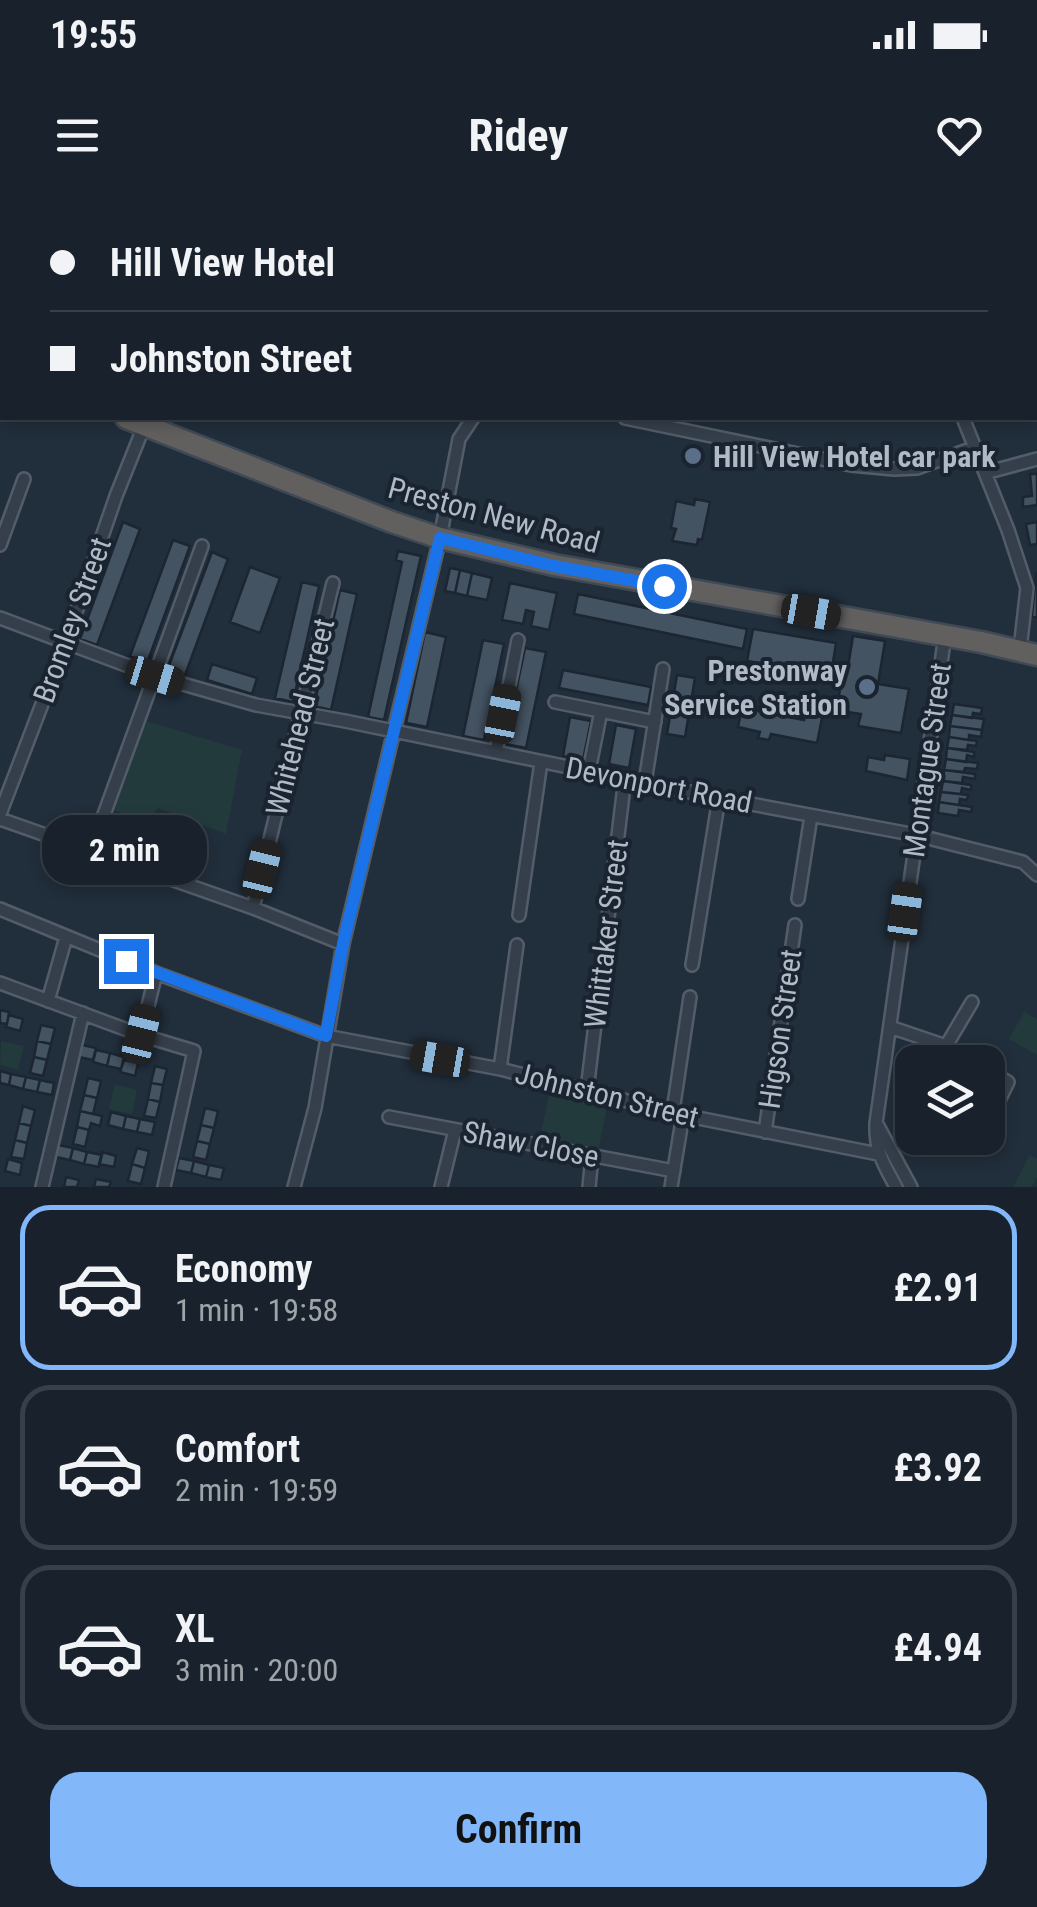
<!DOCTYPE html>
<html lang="en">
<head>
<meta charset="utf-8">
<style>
	:root { --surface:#19222c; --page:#222a34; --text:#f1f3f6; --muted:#9fa4a9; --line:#373f48; --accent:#82b7fa }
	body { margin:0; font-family:"Roboto Condensed",sans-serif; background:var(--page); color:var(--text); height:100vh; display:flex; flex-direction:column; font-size:38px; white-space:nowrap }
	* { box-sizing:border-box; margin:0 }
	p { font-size:32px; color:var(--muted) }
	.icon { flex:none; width:55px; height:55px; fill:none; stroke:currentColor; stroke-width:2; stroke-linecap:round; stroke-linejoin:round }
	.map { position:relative; height:987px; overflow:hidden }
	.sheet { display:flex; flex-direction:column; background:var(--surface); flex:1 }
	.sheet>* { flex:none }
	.guide { position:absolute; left:0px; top:0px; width:1038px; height:220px; box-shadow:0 5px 15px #0003,0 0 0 2px var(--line); display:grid; align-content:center; height:220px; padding:0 50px; background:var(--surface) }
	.buttons { position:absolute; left:895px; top:845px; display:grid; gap:20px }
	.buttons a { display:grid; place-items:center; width:110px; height:110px; border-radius:20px; background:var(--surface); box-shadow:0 5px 15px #0003,0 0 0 2px var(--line); font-size:50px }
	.end { position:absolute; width:45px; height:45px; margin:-22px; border:12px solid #1a73e8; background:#fff; box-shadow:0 0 0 5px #fff }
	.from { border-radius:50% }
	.bubble { position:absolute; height:70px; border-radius:30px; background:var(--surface); box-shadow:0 5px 15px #0003,0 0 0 2px var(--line); font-size:32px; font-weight:700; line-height:70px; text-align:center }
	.car { position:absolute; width:30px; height:60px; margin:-30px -15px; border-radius:12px; box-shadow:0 0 8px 2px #0007; background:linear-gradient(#222 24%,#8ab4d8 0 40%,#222 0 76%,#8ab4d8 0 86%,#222 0) }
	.guide b { display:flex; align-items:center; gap:35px; height:95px; font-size:38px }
	.guide b+b { border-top:2px solid var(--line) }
	.guide i { width:25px; height:25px; background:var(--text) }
	ul { padding:18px 0 0; list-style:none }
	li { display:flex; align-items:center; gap:30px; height:165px; margin:0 20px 15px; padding:0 30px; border:5px solid var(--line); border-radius:30px }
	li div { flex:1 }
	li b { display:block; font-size:38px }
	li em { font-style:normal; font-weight:700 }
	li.on { border-color:var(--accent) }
	li>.icon { width:90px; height:90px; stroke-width:1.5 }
	.cta { display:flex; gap:20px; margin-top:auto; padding:20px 50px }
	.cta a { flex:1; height:115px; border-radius:30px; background:var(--accent); color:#111; font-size:40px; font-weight:700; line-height:115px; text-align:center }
	.status { display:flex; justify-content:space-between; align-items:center; height:70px; padding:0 50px; background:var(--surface); direction:ltr }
	.status svg { height:28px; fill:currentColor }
	header { display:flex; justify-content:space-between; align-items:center; height:130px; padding:0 50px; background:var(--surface); font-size:45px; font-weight:700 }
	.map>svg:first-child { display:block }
	.green { fill:#233a3c }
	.building { fill:#445362; stroke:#1c2632; stroke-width:2.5 }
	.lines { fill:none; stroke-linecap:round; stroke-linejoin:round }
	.minor-casing { stroke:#535d69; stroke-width:16 }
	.trunk-casing { stroke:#404a56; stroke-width:25 }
	.minor { stroke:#353f4b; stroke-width:11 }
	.trunk { stroke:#62605e; stroke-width:20 }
	.route { stroke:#1a73e8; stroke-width:12 }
	.service-dot { fill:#5c6f8a; stroke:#1a2430; stroke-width:4 }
	.labels { text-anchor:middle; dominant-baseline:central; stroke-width:8; stroke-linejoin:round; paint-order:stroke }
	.poi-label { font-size:30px; font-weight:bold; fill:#b0bac7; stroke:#1a2430; text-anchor:start }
	.street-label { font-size:30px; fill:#b0bac7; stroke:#1a2430 }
</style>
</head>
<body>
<div class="status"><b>19:55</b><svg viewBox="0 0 49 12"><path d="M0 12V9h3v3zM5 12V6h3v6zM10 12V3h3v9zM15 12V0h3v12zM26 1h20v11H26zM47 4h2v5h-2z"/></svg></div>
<header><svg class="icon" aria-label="menu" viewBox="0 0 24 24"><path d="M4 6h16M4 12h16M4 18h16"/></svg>Ridey<svg class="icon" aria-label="heart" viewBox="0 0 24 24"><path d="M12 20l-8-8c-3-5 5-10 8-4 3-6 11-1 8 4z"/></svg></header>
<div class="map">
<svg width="1037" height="987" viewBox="0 0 1037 987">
	<rect width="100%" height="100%" fill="#212e3b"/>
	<path class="green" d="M143,520l99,30 -16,84 -68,-26 -9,13 -37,-11z
		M1024,812l13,7v36l-28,-16z
		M1,841l23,5 -6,24 -18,-5z
		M552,882l57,14 -12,61 -59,-11z
		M115,884l22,6 -5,24 -23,-5z
		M1030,955l7,4v18l-5,10h-19z"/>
	<path class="building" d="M1030,274h7v31l-14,2v-10l9,-1z
		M695,299l15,3 -8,38 -4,-1 -1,6 -25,-4 4,-12 -5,-1 5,-27 18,4z
		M123,322l17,7 -43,116 -17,-6z
		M1037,322v22l-7,1 -4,-21z
		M173,340l17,6 -43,117 -17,-7z
		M398,351l23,5 -37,164 -16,-3 34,-155 -6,-2z
		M212,352l16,7 -43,116 -17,-7z
		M250,367l30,11 -20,55 -30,-11z
		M450,368l10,2 -5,23 -10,-2z
		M460,370l12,3 -5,23 -12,-3z
		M472,373l20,5 -5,22 -20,-4z
		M1036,373h1v45l-5,-2z
		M302,382l17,4 -26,116 -18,-4z
		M510,383l47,10 -8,37 -18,-4 3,-14 -8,-2 -3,14 -21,-4z
		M340,390l17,4 -26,116 -17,-4z
		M578,394l169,35 -4,20 -169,-35z
		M753,429l83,14 -5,32 -84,-14z
		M425,432l21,5 -19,90 -21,-4z
		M853,436l32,5 -7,43 31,5 -8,44 -43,-7 3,-12 -20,-3 1,-10h-4l5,-29 4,1z
		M483,440l21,4 -20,96 -21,-4z
		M525,448l21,4 -20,96 -21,-4z
		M212,464l45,14 -5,16 -45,-14z
		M563,470l88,17 -3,18 -89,-17z
		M677,475l18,3 -10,59 -18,-3z
		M808,499l17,4 -8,40 -46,-9 -2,6 -11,-2 2,-6 -22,-5 4,-19 62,12z
		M954,504l28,4 -1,6 -8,-1 -1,5 -20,-3z
		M952,515l32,4 -2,11 -32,-4z
		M570,517l21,4 -8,39 -20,-4z
		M616,525l20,4 -7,39 -20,-4z
		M950,526l32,4 -1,7 -12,-2v5l-20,-3z
		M949,537l28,4 -1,5 -8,-1 -1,5 -20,-2z
		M947,548l27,4v5l-7,-2 -1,7 -20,-3z
		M885,555l25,4 -3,21 -41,-9 2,-14 16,3z
		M946,559l32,4 -1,6 -12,-1 -1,4 -20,-2z
		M944,570l31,4v5l-12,-2 -1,6 -19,-2z
		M943,581l28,4v5l-9,-2 -1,6 -20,-2z
		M941,592l27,3 -1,5 -7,-1 -1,6 -20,-3z
		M939,602l33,5 -1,5 -12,-2 -1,6 -20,-3z
		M0,810l9,2 -2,12 -7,-1z
		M9,815l14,4 -3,12 -14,-4z
		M41,825l14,3 -4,16 -14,-3z
		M37,841l14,3 -4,16 -13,-3z
		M82,845l14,3 -3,12 -14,-3z
		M96,850l14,3 -3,13 -14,-4z
		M110,853l14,4 -3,12 -14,-3z
		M34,857l13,3 -4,16 -13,-3z
		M124,860l14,3 -3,13 -15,-4z
		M155,866l12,3 -4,16 -12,-2z
		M0,871l11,3 -2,11 -9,-2z
		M11,874l15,3 -3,12 -14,-4z
		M26,877l14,3 -3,12 -14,-3z
		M88,878l13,3 -4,17 -13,-3z
		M40,880l14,3 -2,12 -15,-3z
		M151,883l12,2 -3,17 -12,-3z
		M84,895l13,3 -4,16 -13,-3z
		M148,899l12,3 -4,16 -12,-2z
		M23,906l12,4 -4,16 -12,-3z
		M205,908l13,3 -4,17 -13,-3z
		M80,911l22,5 -2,10 -9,-3 -2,7 -12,-3z
		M111,912l15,4 -3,13 -15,-4z
		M126,916l14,3 -3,13 -14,-3z
		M140,919l15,3 -3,13 -15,-3z
		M19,923l12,3 -4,17 -12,-3z
		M201,925l13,3 -4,16 -13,-3z
		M77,927l12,3 -4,17 -12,-3z
		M15,940l12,3 -3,16 -13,-2z
		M197,941l13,3 -4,16 -13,-3z
		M58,945l15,3 -3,12 -14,-3z
		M73,948l14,4 -3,12 -14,-4z
		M137,948l12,3 -4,17 -13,-4z
		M87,952l15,3 -3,12 -15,-3z
		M102,952l14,4 -2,11 -15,-3z
		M179,958l15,3 -3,12 -15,-3z
		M8,959l14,4 -2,12 -15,-4z
		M194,961l15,4 -3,12 -15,-4z
		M132,964l13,4 -4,16 -13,-3z
		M209,965l15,3 -3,12 -15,-3z
		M66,977l13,3 -2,7h-13z
		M96,979l15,3 -2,5h-15z"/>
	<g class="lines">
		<defs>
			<path id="minor" d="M870,0l1,2
				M140,2l2,-2
				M208,2v-2
				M566,2l2,-2
				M625,218l226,47 43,4 23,-1 59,-21
				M963,218l45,112 19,58 -7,61
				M985,273l52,-14
				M0,345l24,-66
				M0,418l155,58 101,29 89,16 374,77 197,37 107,27 14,13
				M555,502l100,20
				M496,552l22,-112
				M589,571l12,-60
				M645,582l18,-113
				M0,614l65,-170 51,-148 28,-70
				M0,619l253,89 90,36
				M91,650l111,-304
				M798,699l13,-83
				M253,708l80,-325
				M0,709l156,64 170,63 174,33 183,46 195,39
				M519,715l22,-153
				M692,765l27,-167
				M0,783l141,52 53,16 -30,136
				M48,801l18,-64
				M890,827l56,19 28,16
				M141,835l15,-62
				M946,846l26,-44
				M500,869l17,-124
				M988,870l20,12 -20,41
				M587,890l38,-312
				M673,911l17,-114
				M389,917l285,54
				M878,926l33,61
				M765,932l30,-207
				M42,987l41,-174
				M294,987l21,-79 28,-164 97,-406 19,-99 14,-21
				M441,987l14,-57
				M589,987l3,-31
				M671,987l12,-72
				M896,987c-13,-24 -21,-36 -20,-64l69,-488"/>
			<path id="trunk" d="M0,149l2,1
				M126,218l266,104 48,16 114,27 427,77 56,13"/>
		</defs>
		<use href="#minor" class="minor-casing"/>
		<use href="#trunk" class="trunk-casing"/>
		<use href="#minor" class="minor"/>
		<use href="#trunk" class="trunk"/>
	</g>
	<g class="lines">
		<path class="route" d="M126,761l200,75 17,-92 97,-406 114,28 110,20"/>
	</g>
	<g class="service-dot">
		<circle cx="693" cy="256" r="10"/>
		<circle cx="867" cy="487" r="10"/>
	</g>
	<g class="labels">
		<g class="poi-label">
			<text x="713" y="256">Hill View Hotel car park</text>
			<text x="847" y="470" text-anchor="end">Prestonway<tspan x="847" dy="34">Service Station</tspan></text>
		</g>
		<g class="street-label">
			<text transform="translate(494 315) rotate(15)">Preston New Road</text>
			<text transform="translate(72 420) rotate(-70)">Bromley Street</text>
			<text transform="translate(300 517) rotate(-76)">Whitehead Street</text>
			<text transform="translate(927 560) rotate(-82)">Montague Street</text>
			<text transform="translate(659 585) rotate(11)">Devonport Road</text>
			<text transform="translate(606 734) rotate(-83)">Whittaker Street</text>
			<text transform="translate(780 829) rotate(-82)">Higson Street</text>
			<text transform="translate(607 895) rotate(14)">Johnston Street</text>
			<text transform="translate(531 944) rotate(11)">Shaw Close</text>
		</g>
	</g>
</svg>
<div class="buttons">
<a><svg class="icon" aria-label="layers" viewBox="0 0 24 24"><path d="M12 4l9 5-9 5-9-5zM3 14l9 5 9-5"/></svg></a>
</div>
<i class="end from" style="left:664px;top:386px"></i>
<i class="end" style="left:126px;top:761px"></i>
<div class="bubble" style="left:42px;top:615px;width:165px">2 min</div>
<i class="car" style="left:811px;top:412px;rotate:100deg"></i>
<i class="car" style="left:155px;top:476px;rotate:107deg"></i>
<i class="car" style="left:503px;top:514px;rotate:11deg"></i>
<i class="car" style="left:262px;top:669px;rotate:14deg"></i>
<i class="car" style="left:905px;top:712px;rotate:8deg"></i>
<i class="car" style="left:141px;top:834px;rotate:14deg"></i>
<i class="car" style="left:440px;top:859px;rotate:280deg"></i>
<div class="guide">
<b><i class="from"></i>Hill View Hotel</b>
<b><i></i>Johnston Street</b>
</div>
</div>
<section class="sheet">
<ul>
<li class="on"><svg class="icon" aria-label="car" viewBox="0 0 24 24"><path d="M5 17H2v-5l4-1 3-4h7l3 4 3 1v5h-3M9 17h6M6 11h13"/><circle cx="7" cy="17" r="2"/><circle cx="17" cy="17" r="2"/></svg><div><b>Economy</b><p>1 min · 19:58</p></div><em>£2.91</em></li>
<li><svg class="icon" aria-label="car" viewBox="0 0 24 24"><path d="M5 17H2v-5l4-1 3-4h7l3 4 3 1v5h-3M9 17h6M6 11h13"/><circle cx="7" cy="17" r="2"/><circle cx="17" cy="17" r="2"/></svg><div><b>Comfort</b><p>2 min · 19:59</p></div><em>£3.92</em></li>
<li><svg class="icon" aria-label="car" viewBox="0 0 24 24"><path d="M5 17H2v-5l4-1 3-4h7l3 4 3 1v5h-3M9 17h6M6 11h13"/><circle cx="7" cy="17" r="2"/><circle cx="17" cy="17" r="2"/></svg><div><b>XL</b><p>3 min · 20:00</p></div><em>£4.94</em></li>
</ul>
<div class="cta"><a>Confirm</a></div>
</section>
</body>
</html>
